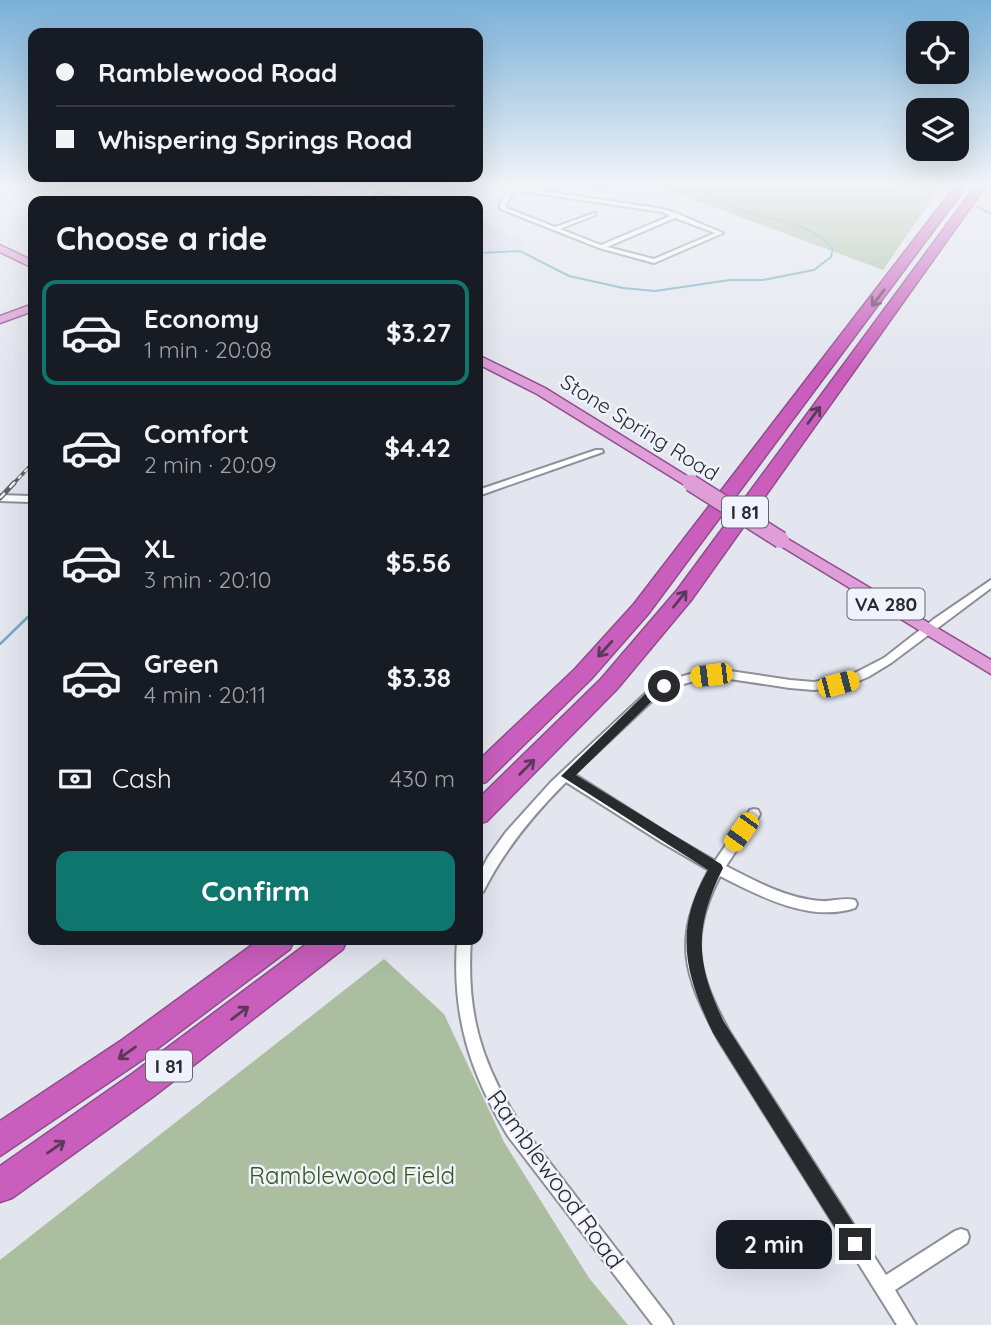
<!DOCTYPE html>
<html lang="en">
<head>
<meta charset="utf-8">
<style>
	:root { --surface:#171b24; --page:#242831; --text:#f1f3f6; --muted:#9ea1a6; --line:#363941; --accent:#0f766e }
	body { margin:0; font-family:Quicksand,sans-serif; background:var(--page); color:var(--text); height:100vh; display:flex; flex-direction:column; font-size:26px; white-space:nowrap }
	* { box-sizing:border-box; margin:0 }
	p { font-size:23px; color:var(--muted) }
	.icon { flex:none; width:38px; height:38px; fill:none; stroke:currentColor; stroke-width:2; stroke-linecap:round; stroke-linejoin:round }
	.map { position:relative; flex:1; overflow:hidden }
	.panel { position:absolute; left:28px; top:196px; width:455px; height:749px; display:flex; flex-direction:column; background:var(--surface); border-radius:14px; box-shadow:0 7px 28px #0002 }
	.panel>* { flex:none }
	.top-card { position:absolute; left:28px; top:28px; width:455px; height:154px; border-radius:14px; box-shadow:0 7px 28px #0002; display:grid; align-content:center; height:154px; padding:0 28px; background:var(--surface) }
	.fabs { position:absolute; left:906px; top:21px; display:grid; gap:14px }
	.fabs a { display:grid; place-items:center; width:63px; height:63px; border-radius:14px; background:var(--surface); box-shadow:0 7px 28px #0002; font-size:35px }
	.end { position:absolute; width:32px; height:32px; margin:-16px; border:9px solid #292a2d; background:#fff; box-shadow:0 0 0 4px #fff }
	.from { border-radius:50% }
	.bubble { position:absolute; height:49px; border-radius:14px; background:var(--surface); box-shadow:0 7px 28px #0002; font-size:23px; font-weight:800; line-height:49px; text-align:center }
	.car { position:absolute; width:21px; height:42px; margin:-21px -10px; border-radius:9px; box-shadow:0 0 5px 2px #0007; background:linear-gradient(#f5c518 24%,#345 0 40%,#f5c518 0 76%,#345 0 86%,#f5c518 0) }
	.top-card b { display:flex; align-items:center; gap:24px; height:66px; font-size:26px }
	.top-card b+b { border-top:2px solid var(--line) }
	.top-card i { width:18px; height:18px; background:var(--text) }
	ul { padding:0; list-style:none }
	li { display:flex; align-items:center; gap:21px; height:105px; margin:0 14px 10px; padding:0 14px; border:4px solid transparent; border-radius:14px }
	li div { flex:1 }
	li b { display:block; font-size:26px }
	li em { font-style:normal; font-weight:800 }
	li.selected { border-color:var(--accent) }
	li>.icon { width:63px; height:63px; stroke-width:1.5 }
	h2 { padding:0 28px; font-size:32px; line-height:84px }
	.pay { display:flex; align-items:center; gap:18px; height:77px; padding:0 28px; font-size:26px }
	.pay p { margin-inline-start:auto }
	.cta { display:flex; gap:14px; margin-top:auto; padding:14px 28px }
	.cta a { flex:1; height:80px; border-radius:14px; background:var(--accent); color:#fff; font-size:28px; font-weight:800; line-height:80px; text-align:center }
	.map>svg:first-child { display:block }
	.built { fill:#d9deef }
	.green { fill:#acbea0 }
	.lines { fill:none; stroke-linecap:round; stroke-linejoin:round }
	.stream-far1 { stroke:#72abbf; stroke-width:2 }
	.stream { stroke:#72abbf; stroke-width:2.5 }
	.minor-casing { stroke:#8e9099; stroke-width:4 }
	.primary-casing { stroke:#914c8b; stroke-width:3 }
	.motorway-casing { stroke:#914c8b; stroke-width:3 }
	.minor { fill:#fff; fill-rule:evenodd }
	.primary { fill:#df9ed7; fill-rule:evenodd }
	.motorway { fill:#c95ebd; fill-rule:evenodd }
	.rail-far1-casing { stroke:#606266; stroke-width:3.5 }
	.rail-casing { stroke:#606266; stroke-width:5 }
	.rail-far1 { stroke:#f0f3fd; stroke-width:2; stroke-dasharray:4.5; stroke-linecap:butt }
	.rail { stroke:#f0f3fd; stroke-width:2.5; stroke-dasharray:7; stroke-linecap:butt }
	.primary-bridge-far1-casing { stroke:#914c8b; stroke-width:15; stroke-linecap:butt }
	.primary-bridge-casing { stroke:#914c8b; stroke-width:19; stroke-linecap:butt }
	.primary-bridge-far1 { stroke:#df9ed7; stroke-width:12 }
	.primary-bridge { stroke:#df9ed7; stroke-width:16 }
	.oneway { stroke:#593a58 }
	.route { fill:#292a2d }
	.labels { text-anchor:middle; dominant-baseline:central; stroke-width:5; stroke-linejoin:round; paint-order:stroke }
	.shield { fill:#f0f3fd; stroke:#65666b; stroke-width:2 }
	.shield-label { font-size:19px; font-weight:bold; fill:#292a2d }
	.street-label { font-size:21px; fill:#292a2d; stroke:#f0f3fd }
	.near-park-label { font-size:24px; fill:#36571a; stroke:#f0f3fd }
	.near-street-label { font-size:24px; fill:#292a2d; stroke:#f0f3fd }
</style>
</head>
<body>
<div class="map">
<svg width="991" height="1325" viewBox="0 0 991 1325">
	<rect width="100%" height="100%" fill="#e3e6ef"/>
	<path class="built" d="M199,184h199l-31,17h-165l18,-6 -27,-9z
		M411,184h85l-17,35 49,25 -50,14v-57h-98z"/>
	<path class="green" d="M652,184h290l-59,86z
		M384,959l60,55 60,128 85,136 39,47h-628v-65z"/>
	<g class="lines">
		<path class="stream-far1" d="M940,184l5,4
			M977,207l14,7
			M478,253l42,-2 49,25 54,12 32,3 75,-11h33l51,-10 17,-13 2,-9c-37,-40 -95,-21 -138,-64"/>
		<path class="stream" d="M0,644l33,-32"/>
		<defs>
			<path id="minor" d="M348,184h10l18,4 6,-4h6l-7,5 13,3 13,-8h6l-16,11 -20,-3 -16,9h-6l17,-11z
				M607,184h7l-14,6 -5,-1z
				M512,186l151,23 15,5 45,19 -69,30 -55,-15 -96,-38 -4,-4 10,-18zM514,190l148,22 8,4 -69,29 -41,-16 35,-14v-2l-40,14 -48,-19 -2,-2zM675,218l40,15 -61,26 -47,-12z
				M596,450h6l1,2 -125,44v-6z
				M0,495l29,1 4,3 -4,3 -29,-1z
				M991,580v8l-100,75 -23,14 -12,5 -17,5 -25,3 -24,-2 -67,-10 -22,1 -21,6 -25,13 -81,76 96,61 45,26 35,-51 4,-1 4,1 2,4 -2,4 -32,48c29,15 62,33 95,35 11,1 23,-4 34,-1l2,4 -2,4c-45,15 -96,-12 -135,-32 -32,62 -23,96 9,155l157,244 69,-44 6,-2 6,2 2,6 -2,6 -72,47 21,35h-19l-178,-284c-36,-68 -47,-100 -10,-171l-48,-28 -95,-60c-33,33 -62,68 -83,110l-5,2v-18l10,-19 18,-25 45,-50 96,-90 26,-13 28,-8 22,-1 67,10 24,2 35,-6 35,-18 50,-39z
				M457,940h14c-5,73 10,123 49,184l150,195 3,6h-20l-145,-189c-39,-65 -56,-120 -51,-196z"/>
			<path id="primary" d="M336,184h12l-38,17h-12z
				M0,245l33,16v7l-33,-16z
				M33,304v7l-33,12v-7z
				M478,355l67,33 150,93 -2,3h-10l-146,-90 -59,-30z
				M781,535l210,125v14l-215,-131 -3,-3 3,-3z"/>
			<path id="motorway" d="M957,184h11l-320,430 -57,65 -105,103 -8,2v-23l97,-92 59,-65z
				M977,184h10l-295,415 -75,90 -130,132 -9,3v-25l123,-120 77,-90z
				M259,940h35l-4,9 -148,111 -142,96v-35l122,-81z
				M312,940h35l-4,9 -189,147 -142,102 -12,4v-36l132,-92z"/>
		</defs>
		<use href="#minor" class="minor-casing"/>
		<use href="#primary" class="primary-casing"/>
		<use href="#motorway" class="motorway-casing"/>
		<use href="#minor" class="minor"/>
		<use href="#primary" class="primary"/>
		<use href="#motorway" class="motorway"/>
		<defs>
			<path id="rail-far1" d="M367,201l28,-17
				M12,485l21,-22"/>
			<path id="rail" d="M0,498l14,-15"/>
		</defs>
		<use href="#rail-far1" class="rail-far1-casing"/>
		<use href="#rail" class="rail-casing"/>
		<use href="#rail-far1" class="rail-far1"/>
		<use href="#rail" class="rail"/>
		<defs>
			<path id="primary-bridge-far1" d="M688,481l6,4"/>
			<path id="primary-bridge" d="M691,483l90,57"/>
		</defs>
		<use href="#primary-bridge-far1" class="primary-bridge-far1-casing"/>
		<use href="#primary-bridge" class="primary-bridge-casing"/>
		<use href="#primary-bridge-far1" class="primary-bridge-far1"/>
		<use href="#primary-bridge" class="primary-bridge"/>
	</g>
	<defs><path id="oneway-shaft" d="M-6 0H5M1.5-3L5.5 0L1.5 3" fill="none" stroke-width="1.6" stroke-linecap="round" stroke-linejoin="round" transform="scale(1.75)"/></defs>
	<g class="oneway">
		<use href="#oneway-shaft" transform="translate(878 298) rotate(127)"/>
		<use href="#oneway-shaft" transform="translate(814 415) rotate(-54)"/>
		<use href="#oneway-shaft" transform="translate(680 599) rotate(-51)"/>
		<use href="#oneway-shaft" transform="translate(605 649) rotate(132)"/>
		<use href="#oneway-shaft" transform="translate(527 767) rotate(-45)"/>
		<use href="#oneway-shaft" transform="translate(240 1013) rotate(-37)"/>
		<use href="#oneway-shaft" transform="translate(127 1053) rotate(145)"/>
		<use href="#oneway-shaft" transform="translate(56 1147) rotate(-35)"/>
	</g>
	<linearGradient id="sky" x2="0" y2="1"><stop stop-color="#79b0d8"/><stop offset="0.5" stop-color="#f2f4f8"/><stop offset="1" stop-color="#f2f4f8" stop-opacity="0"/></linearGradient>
	<rect width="991" height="370" fill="url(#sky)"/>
	<path class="route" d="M664,682l6,4 -15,12 -79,77 145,89 2,4c-29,59 -28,94 1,154l138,215 2,7 -2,6 -7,3 -6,-3 -136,-217c-28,-59 -40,-103 -5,-163l-147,-94 86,-84z"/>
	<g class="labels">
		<g class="shield">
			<rect x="722" y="496.5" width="46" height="31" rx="5"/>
			<rect x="847.5" y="588.5" width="77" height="31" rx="5"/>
			<rect x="146" y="1050.5" width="46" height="31" rx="5"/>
		</g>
		<g class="shield-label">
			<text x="745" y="512">I 81</text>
			<text x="886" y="604">VA 280</text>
			<text x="169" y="1066">I 81</text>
		</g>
		<g class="street-label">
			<text transform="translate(640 427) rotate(32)">Stone Spring Road</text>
		</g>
		<g class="near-park-label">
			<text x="352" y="1175">Ramblewood Field</text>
		</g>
		<g class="near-street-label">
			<text transform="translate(556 1179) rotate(54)">Ramblewood Road</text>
		</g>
	</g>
</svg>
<div class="fabs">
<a><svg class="icon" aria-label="locate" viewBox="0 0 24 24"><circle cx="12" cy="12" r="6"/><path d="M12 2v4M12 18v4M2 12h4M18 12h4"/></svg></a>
<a><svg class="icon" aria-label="layers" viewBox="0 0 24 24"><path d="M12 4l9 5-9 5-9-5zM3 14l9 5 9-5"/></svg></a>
</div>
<i class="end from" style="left:664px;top:686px"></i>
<i class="end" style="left:855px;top:1244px"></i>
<div class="bubble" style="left:716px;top:1220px;width:116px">2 min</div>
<i class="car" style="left:711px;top:675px;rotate:263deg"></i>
<i class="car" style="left:838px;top:684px;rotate:75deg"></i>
<i class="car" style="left:741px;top:832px;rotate:216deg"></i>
<div class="top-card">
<b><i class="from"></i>Ramblewood Road</b>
<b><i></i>Whispering Springs Road</b>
</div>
<section class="panel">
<h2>Choose a ride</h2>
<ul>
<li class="selected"><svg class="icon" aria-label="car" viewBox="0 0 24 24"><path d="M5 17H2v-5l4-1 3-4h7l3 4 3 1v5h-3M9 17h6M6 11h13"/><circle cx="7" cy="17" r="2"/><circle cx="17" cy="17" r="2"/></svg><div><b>Economy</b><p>1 min · 20:08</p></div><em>$3.27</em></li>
<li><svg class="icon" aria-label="car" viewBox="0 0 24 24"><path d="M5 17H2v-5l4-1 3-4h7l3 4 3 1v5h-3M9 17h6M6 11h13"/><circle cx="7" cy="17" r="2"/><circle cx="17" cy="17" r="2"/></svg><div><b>Comfort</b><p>2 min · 20:09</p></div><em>$4.42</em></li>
<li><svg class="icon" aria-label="car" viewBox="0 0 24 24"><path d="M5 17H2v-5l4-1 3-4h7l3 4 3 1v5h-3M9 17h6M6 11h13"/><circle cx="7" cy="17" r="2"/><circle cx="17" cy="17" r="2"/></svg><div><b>XL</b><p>3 min · 20:10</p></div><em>$5.56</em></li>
<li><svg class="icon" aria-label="car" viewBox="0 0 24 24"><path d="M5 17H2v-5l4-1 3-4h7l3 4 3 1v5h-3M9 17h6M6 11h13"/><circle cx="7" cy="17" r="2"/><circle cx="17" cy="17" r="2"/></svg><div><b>Green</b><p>4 min · 20:11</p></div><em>$3.38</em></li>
</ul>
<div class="pay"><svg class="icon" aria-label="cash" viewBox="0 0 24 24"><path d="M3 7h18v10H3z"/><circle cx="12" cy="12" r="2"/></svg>Cash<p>430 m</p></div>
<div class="cta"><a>Confirm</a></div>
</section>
</div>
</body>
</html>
